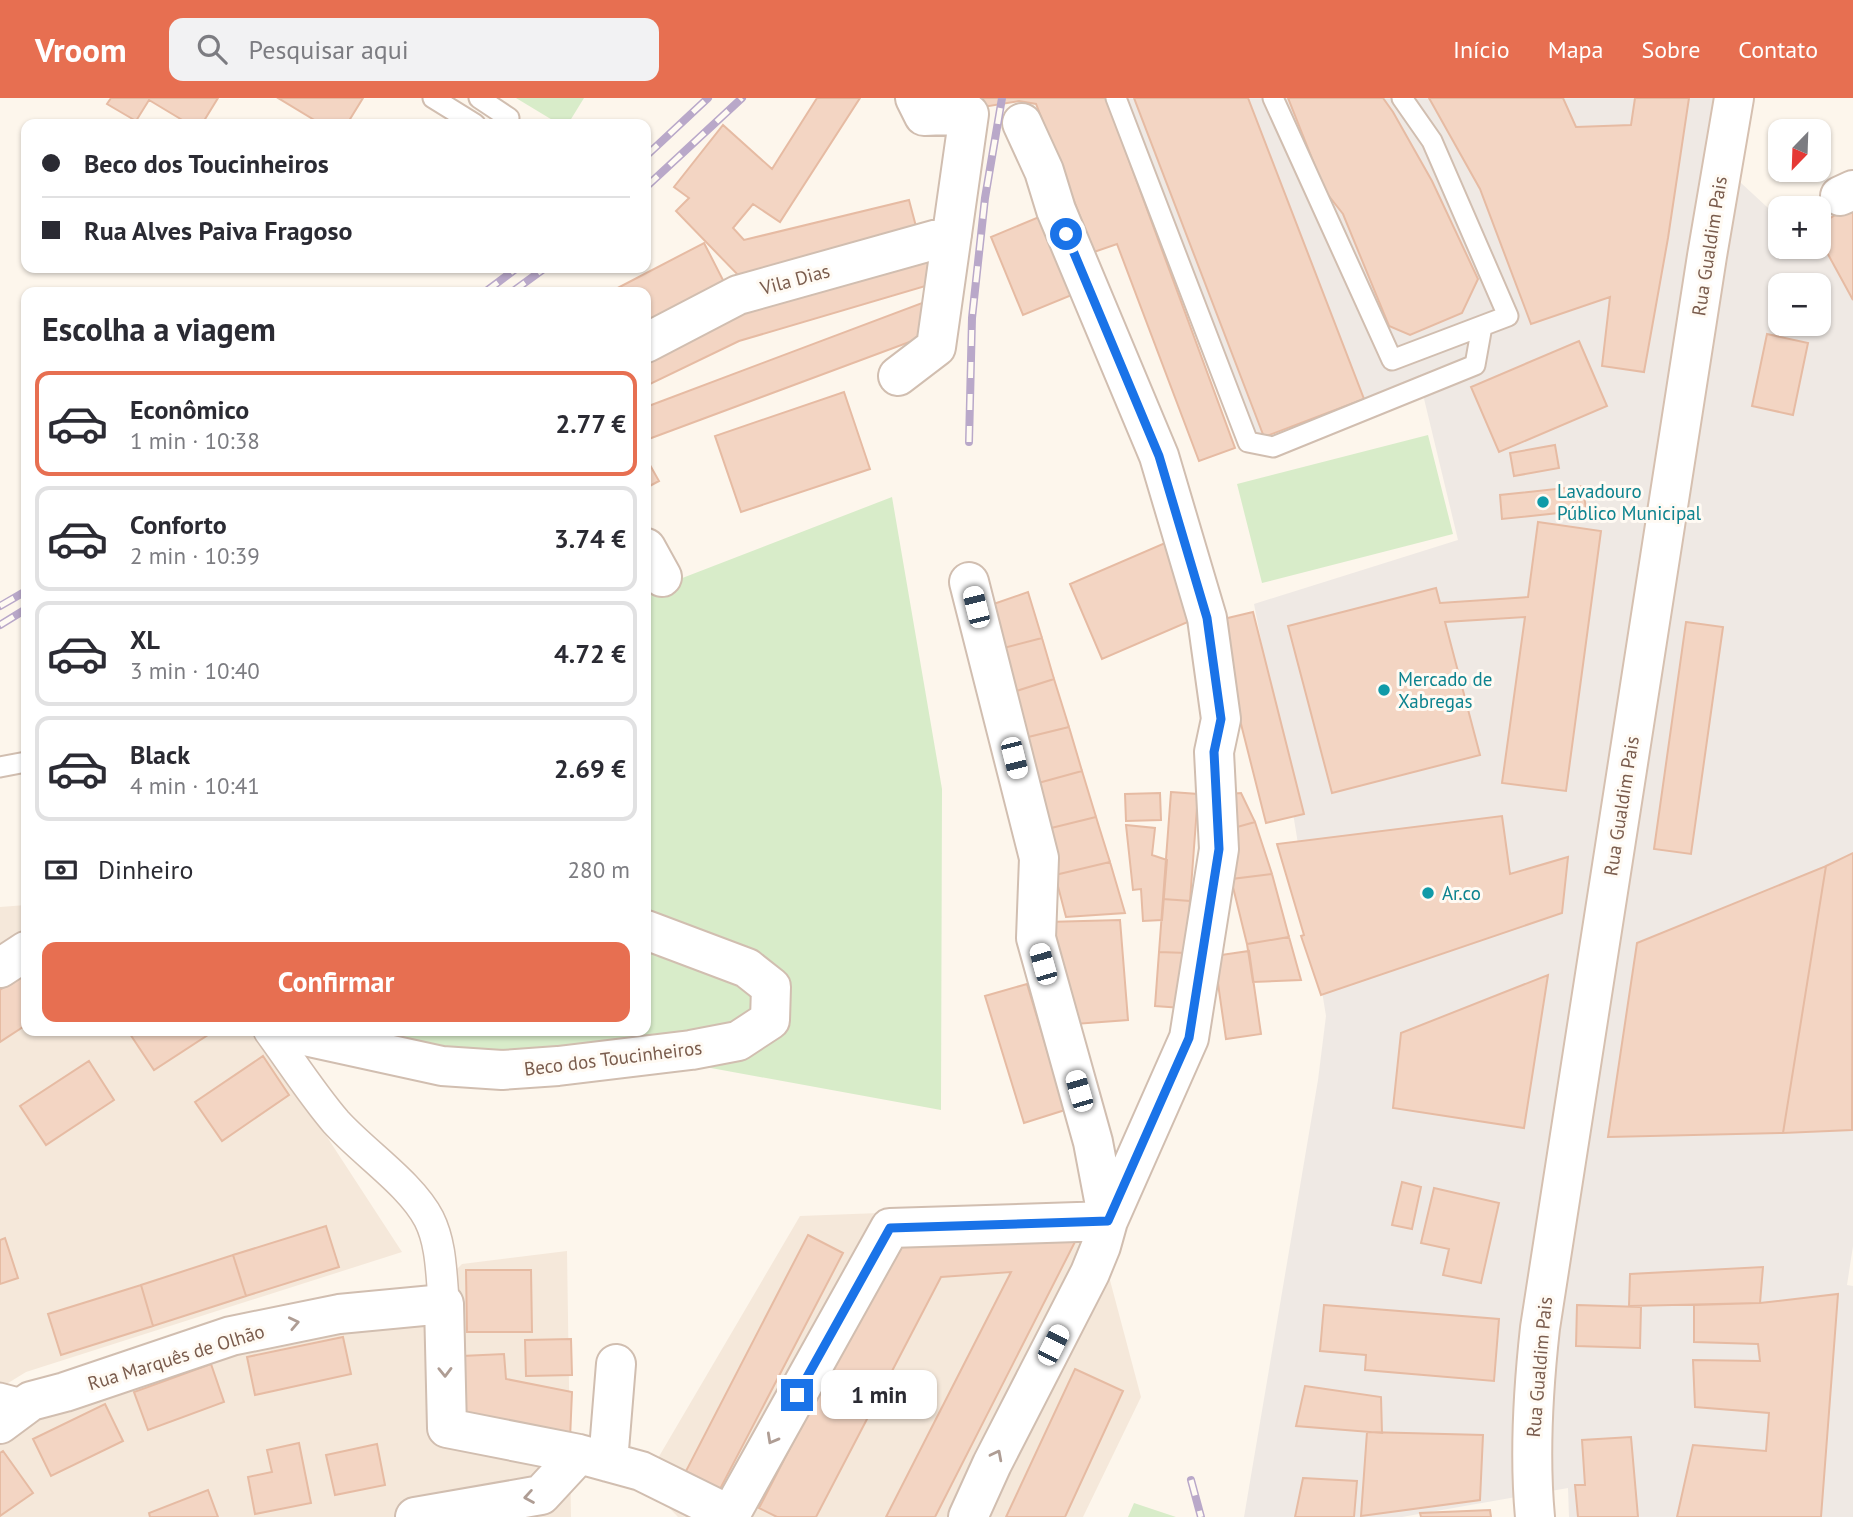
<!DOCTYPE html>
<html lang="pt">
<head>
<meta charset="utf-8">
<style>
	:root { --surface:#fff; --page:#f2f2f3; --text:#2b2b33; --muted:#7c7c81; --line:#e1e1e2; --accent:#e76f51 }
	body { margin:0; font-family:"PT Sans",sans-serif; background:var(--page); color:var(--text); height:100vh; display:flex; flex-direction:column; font-size:26px; white-space:nowrap }
	* { box-sizing:border-box; margin:0 }
	p { font-size:23px; color:var(--muted) }
	.icon { flex:none; width:38px; height:38px; fill:none; stroke:currentColor; stroke-width:2; stroke-linecap:round; stroke-linejoin:round }
	.map { position:relative; flex:1; overflow:hidden }
	.panel { position:absolute; left:21px; top:189px; width:630px; height:749px; display:flex; flex-direction:column; background:var(--surface); border-radius:14px; box-shadow:0 2px 5px #0004 }
	.panel>* { flex:none }
	.banner { position:absolute; left:21px; top:21px; width:630px; height:154px; border-radius:14px; box-shadow:0 2px 5px #0004; display:grid; align-content:center; height:154px; padding:0 21px; background:var(--surface) }
	.needle { width:46px; rotate:203deg }
	.controls { position:absolute; left:1768px; top:21px; display:grid; gap:14px }
	.controls a { display:grid; place-items:center; width:63px; height:63px; border-radius:14px; background:var(--surface); box-shadow:0 2px 5px #0004; font-size:35px }
	.end { position:absolute; width:32px; height:32px; margin:-16px; border:9px solid #1a73e8; background:#fff; box-shadow:0 0 0 4px #fff }
	.from { border-radius:50% }
	.bubble { position:absolute; height:49px; border-radius:14px; background:var(--surface); box-shadow:0 2px 5px #0004; font-size:23px; font-weight:700; line-height:49px; text-align:center }
	.car { position:absolute; width:21px; height:42px; margin:-21px -10px; border-radius:9px; box-shadow:0 0 5px 2px #0007; background:linear-gradient(#fff 24%,#345 0 40%,#fff 0 76%,#345 0 86%,#fff 0) }
	.banner b { display:flex; align-items:center; gap:24px; height:66px; font-size:26px }
	.banner b+b { border-top:2px solid var(--line) }
	.banner i { width:18px; height:18px; background:var(--text) }
	ul { padding:0; list-style:none }
	li { display:flex; align-items:center; gap:21px; height:105px; margin:0 14px 10px; padding:0 7px; border:4px solid var(--line); border-radius:14px }
	li div { flex:1 }
	li b { display:block; font-size:26px }
	li em { font-style:normal; font-weight:700 }
	li.on { border-color:var(--accent) }
	li>.icon { width:63px; height:63px; stroke-width:1.5 }
	h2 { padding:0 21px; font-size:32px; line-height:84px }
	.pay { display:flex; align-items:center; gap:18px; height:77px; padding:0 21px; font-size:26px }
	.pay p { margin-inline-start:auto }
	.cta { display:flex; gap:14px; margin-top:auto; padding:14px 21px }
	.cta a { flex:1; height:80px; border-radius:14px; background:var(--accent); color:#fff; font-size:28px; font-weight:700; line-height:80px; text-align:center }
	header { display:flex; align-items:center; gap:42px; box-sizing:border-box; height:98px; padding:0 35px; background:var(--accent); color:#fff }
	header strong { font-size:33px }
	nav { display:flex; gap:38px; margin-inline-start:auto; font-size:24px }
	.search { width:490px; height:63px; background:var(--page); display:flex; align-items:center; gap:18px; box-sizing:border-box; padding:0 24px; border-radius:14px; color:var(--muted); font-size:26px }
	.map>svg:first-child { display:block }
	.residential { fill:#f5e8da }
	.industrial { fill:#efe9e4; fill-rule:evenodd }
	.green { fill:#d8ecc9 }
	.building { fill:#f3d5c3; stroke:#e6bba3; stroke-width:2 }
	.lines { fill:none; stroke-linecap:round; stroke-linejoin:round }
	.service-casing { stroke:#d1beb0; stroke-width:23 }
	.pedestrian-casing { stroke:#d1beb0; stroke-width:33 }
	.minor-casing { stroke:#d1beb0; stroke-width:42 }
	.secondary-casing { stroke:#d6c0b0; stroke-width:42 }
	.service { stroke:#fff; stroke-width:19 }
	.pedestrian { stroke:#fff; stroke-width:30 }
	.minor { stroke:#fff; stroke-width:38 }
	.secondary { stroke:#fff; stroke-width:38 }
	.rail-casing { stroke:#b9a8c9; stroke-width:8 }
	.rail { stroke:#fffaf3; stroke-width:5; stroke-dasharray:16; stroke-linecap:butt }
	.oneway { stroke:#af9d94 }
	.route { stroke:#1a73e8; stroke-width:9 }
	.culture-dot { fill:#0f9aa8; stroke:#fffaf3; stroke-width:2.5 }
	.labels { text-anchor:middle; dominant-baseline:central; stroke-width:6; stroke-linejoin:round; paint-order:stroke }
	.street-label { font-size:19px; fill:#7a5c4d; stroke:#fffaf3 }
	.culture-label { font-size:19px; fill:#0d838f; stroke:#fffaf3; text-anchor:start }
</style>
</head>
<body>
<header>
<strong>Vroom</strong>
<div class="search"><svg class="icon" aria-label="search" viewBox="0 0 24 24"><circle cx="10" cy="10" r="6"/><path d="M15 15l6 6"/></svg>Pesquisar aqui</div>
<nav><a>Início</a><a>Mapa</a><a>Sobre</a><a>Contato</a></nav>
</header>
<div class="map">
<svg width="1853" height="1419" viewBox="0 0 1853 1419">
	<rect width="100%" height="100%" fill="#fdf6ec"/>
	<path class="residential" d="M26,807v126h232l144,221 -376,120 -26,16v-481z
		M1090,1107l51,192 -58,120h-405l-34,-35 156,-266z
		M567,1153l4,266h-571v-75l37,-24 165,-62 206,-38 54,-54z"/>
	<path class="industrial" d="M1126,0h595l-7,60 66,61v28h38v-26l35,-20v1045l-6,39 6,1v231h-284l-1,-29 -166,29h-158l74,-437 8,-64 -41,-252 -31,-160 204,-64 -38,-158 -164,57zM1780,187h38v39h-38z"/>
	<path class="green" d="M516,0h68l-16,26h-9z
		M1428,337l25,99 -191,49 -25,-99z
		M892,399l50,292 -1,321 -241,-44 -133,16 -204,-51h283v-435l26,-14z
		M1134,1405l42,14h-48z"/>
	<path class="building" d="M111,0h107l-16,26h-13l-40,-24 -13,21 -29,-17z
		M278,0h85l-16,26h-26z
		M817,0h43l-80,124 -27,-18 -20,24 11,12 165,-40 9,34 -179,42 -63,-65 13,-13 -15,-11 49,-62 49,44z
		M969,0h137l129,350 -36,13 -82,-217 -23,8 -58,-148 -17,-3 -42,7z
		M1134,0h114l116,301 -100,38z
		M1288,0h95l10,14 39,69 46,98 -16,34 -52,22 -21,-9 -46,-112 -18,-23z
		M1429,0h134l13,29 55,-2 4,-27h54l-21,140 -24,134 -42,-6 8,-69 -79,27 -51,-135z
		M1853,107v95l-35,-64v-11z
		M1051,114l33,78 -61,25 -32,-78z
		M704,145l20,39 -78,41v-31h-36z
		M946,149l-7,35 -200,59 -93,45v-36l80,-41z
		M938,199l-7,37 -285,106v-33z
		M1767,236l41,9 -15,72 -41,-9z
		M1579,243l28,65 -108,46 -28,-65z
		M844,294l26,77 -129,43 -26,-76z
		M1555,347l4,23 -45,8 -4,-23z
		M646,360l13,23 -13,7z
		M1583,388l3,24 -84,9 -2,-24z
		M1538,424l63,9 -35,260 -64,-8 23,-166 -80,5 35,133 -148,38 -44,-167 148,-38 4,15 88,-6z
		M1165,445l32,75 -95,41 -32,-75z
		M1028,494l14,46 -46,12 -11,-43z
		M1253,514l51,202 -38,9 -51,-202z
		M1686,524l37,5 -32,227 -37,-5z
		M1042,540l12,41 -47,15 -11,-44z
		M1054,581l15,48 -49,12 -13,-45z
		M1069,629l13,44 -51,14 -11,-46z
		M1082,673l14,46 -53,13 -12,-45z
		M1171,694l27,2 -8,107 -27,-2z
		M1160,695l1,27 -35,1 -1,-27z
		M1241,695l14,29 -25,7 -2,-35z
		M1502,718l8,58 58,-17 -6,56 -241,82 -20,-59 3,-1 -27,-91z
		M1096,719l14,45 -55,13 -12,-45z
		M1255,724l17,52 -41,5 -1,-50z
		M1126,727l29,3 -3,27 15,5 -5,60 -19,1 -2,-32 -8,1z
		M1853,755l-1,277 -69,3 43,-267z
		M1110,764l15,51 -59,4 -11,-42z
		M1826,768l-43,267 -175,4 29,-194z
		M1272,776l17,63 -42,7 -16,-65z
		M1163,801l27,2 -4,52 -27,-1z
		M1120,822l8,100 -53,4 -28,-102z
		M1289,839l12,43 -48,2 -6,-38z
		M1249,853l12,83 -35,5 -12,-83z
		M1159,854l27,1 -4,55 -27,-2z
		M26,874v53l-26,17v-52z
		M1548,877l-24,153 -131,-20 8,-75z
		M1027,886l38,126 -41,13 -39,-127z
		M134,933h80l-60,39 -24,-36z
		M263,958l26,39 -67,46 -27,-39z
		M89,963l25,39 -68,45 -26,-39z
		M1402,1084l19,5 -9,42 -20,-4z
		M1434,1090l65,15 -18,80 -38,-8 6,-26 -28,-6z
		M326,1128l13,41 -93,29 -13,-41z
		M1080,1134l-145,285h-49l125,-245 -70,5 -125,240h-39l-18,-9 136,-263z
		M808,1137l35,18 -124,238 -34,-18z
		M5,1140l13,40 -18,6v-44z
		M233,1157l13,41 -93,30 -12,-41z
		M1763,1169l-3,36 -131,3 1,-32z
		M466,1172h65l1,62h-65z
		M141,1187l12,41 -92,29 -13,-41z
		M1838,1196l-17,223h-144l16,-72 73,6 3,-38 -74,-6 -2,-47 67,1 -2,-17 -64,-2v-37l66,-2z
		M1324,1207l175,14 -5,62 -129,-11 1,-15 -46,-4z
		M1577,1207l64,2 -1,41 -64,-2z
		M343,1239l8,37 -96,21 -8,-38z
		M571,1241l1,36 -46,1 -1,-36z
		M504,1256l2,25 66,13 -2,47 -104,-18 -4,-65z
		M211,1266l13,38 -76,28 -14,-38z
		M1075,1271l48,22 -58,126h-59z
		M1305,1288l76,11 1,36 -86,-7z
		M105,1306l18,37 -72,35 -18,-37z
		M1367,1334l116,3 -3,65 -119,16z
		M1631,1339l7,80h-60l-3,-32h10l-3,-45z
		M299,1345l12,60 -56,11 -7,-37 24,-5 -5,-22z
		M377,1346l8,41 -50,10 -9,-40z
		M3,1353l30,42 -33,23v-63z
		M1303,1380l54,3 -3,36h-59z
		M208,1392l10,27h-68l-1,-4z
		M1490,1412l1,7h-70l-1,-4z"/>
	<g class="lines">
		<defs>
			<path id="service" d="M433,0l42,26
				M479,0l30,20 -5,6
				M1116,0l132,344 25,5 202,-82 7,-39
				M1273,0l119,262 116,-44 -76,-175 -30,-43
				M0,669l26,-5
				M0,1295l30,8"/>
			<path id="pedestrian" d="M269,933c22,30 43,63 67,91 28,31 75,62 93,97 13,26 12,57 15,85"/>
			<path id="minor" d="M1840,98l13,-6
				M646,245l92,-48 214,-60
				M898,278l38,-29 33,-233 -45,2 -9,-18
				M646,450l16,29
				M969,484l70,276 -3,80 57,204 15,79
				M0,870l26,-17
				M282,933l160,35 60,4 56,-4 133,-16 47,-9 32,-21 1,-33 -24,-19 -101,-38
				M0,1326l31,-23 34,-9 166,-56 108,-22 105,-10 3,124 132,26 62,17 89,44
				M608,1364l8,-98
				M415,1419l126,-22 38,-41
				M729,1419l161,-289 218,-7
				M968,1419l24,-53 98,-191 11,-27 7,-25 81,-183 30,-189 -5,-97 7,-33 -14,-101 -48,-162 -103,-246 -12,-39 -22,-48"/>
			<path id="secondary" d="M1535,1419c-6,-63 -2,-126 5,-189l167,-1072 27,-158"/>
		</defs>
		<use href="#service" class="service-casing"/>
		<use href="#pedestrian" class="pedestrian-casing"/>
		<use href="#minor" class="minor-casing"/>
		<use href="#secondary" class="secondary-casing"/>
		<use href="#service" class="service"/>
		<use href="#pedestrian" class="pedestrian"/>
		<use href="#minor" class="minor"/>
		<use href="#secondary" class="secondary"/>
		<defs>
			<path id="rail" d="M646,58l62,-58
				M646,89l96,-89
				M485,194l32,-24
				M512,194l33,-24
				M969,344l3,-124 13,-120 17,-100
				M0,508l26,-15
				M0,527l26,-16
				M1191,1382l10,37"/>
		</defs>
		<use href="#rail" class="rail-casing"/>
		<use href="#rail" class="rail"/>
	</g>
	<defs><path id="oneway-chevron" d="M-2-3.5L2.5 0L-2 3.5" fill="none" stroke-width="1.6" stroke-linecap="round" stroke-linejoin="round" transform="scale(1.75)"/></defs>
	<g class="oneway">
		<use href="#oneway-chevron" transform="translate(294 1225) rotate(-12)"/>
		<use href="#oneway-chevron" transform="translate(445 1274) rotate(89)"/>
		<use href="#oneway-chevron" transform="translate(772 1341) rotate(119)"/>
		<use href="#oneway-chevron" transform="translate(997 1357) rotate(-63)"/>
		<use href="#oneway-chevron" transform="translate(529 1399) rotate(170)"/>
	</g>
	<g class="lines">
		<path class="route" d="M797,1297l93,-167 218,-7 81,-183 30,-189 -5,-97 7,-33 -14,-101 -48,-162 -93,-222"/>
	</g>
	<g class="culture-dot">
		<circle cx="1543" cy="404" r="7"/>
		<circle cx="1384" cy="592" r="7"/>
		<circle cx="1428" cy="795" r="7"/>
	</g>
	<g class="labels">
		<g class="street-label">
			<text transform="translate(1709 148) rotate(-81)">Rua Gualdim Pais</text>
			<text transform="translate(795 181) rotate(-15)">Vila Dias</text>
			<text transform="translate(1621 708) rotate(-81)">Rua Gualdim Pais</text>
			<text transform="translate(613 960) rotate(-7)">Beco dos Toucinheiros</text>
			<text transform="translate(176 1259) rotate(-17)">Rua Marquês de Olhão</text>
			<text transform="translate(1539 1269) rotate(-85)">Rua Gualdim Pais</text>
		</g>
		<g class="culture-label">
			<text x="1557" y="393">Lavadouro<tspan x="1557" dy="22">Público Municipal</tspan></text>
			<text x="1398" y="581">Mercado de<tspan x="1398" dy="22">Xabregas</tspan></text>
			<text x="1442" y="795">Ar.co</text>
		</g>
	</g>
</svg>
<div class="controls">
<a><svg class="needle" viewBox="-14 -14 28 28"><path d="M0-13l5 13h-10z" fill="#e53935"/><path d="M0 13l5-13h-10z" fill="#7c7c81"/></svg></a>
<a>+</a>
<a>−</a>
</div>
<i class="end from" style="left:1066px;top:136px"></i>
<i class="end" style="left:797px;top:1297px"></i>
<div class="bubble" style="left:821px;top:1272px;width:116px">1 min</div>
<i class="car" style="left:976px;top:509px;rotate:346deg"></i>
<i class="car" style="left:1014px;top:660px;rotate:166deg"></i>
<i class="car" style="left:1043px;top:866px;rotate:344deg"></i>
<i class="car" style="left:1079px;top:993px;rotate:344deg"></i>
<i class="car" style="left:1053px;top:1247px;rotate:27deg"></i>
<div class="banner">
<b><i class="from"></i>Beco dos Toucinheiros</b>
<b><i></i>Rua Alves Paiva Fragoso</b>
</div>
<section class="panel">
<h2>Escolha a viagem</h2>
<ul>
<li class="on"><svg class="icon" aria-label="car" viewBox="0 0 24 24"><path d="M5 17H2v-5l4-1 3-4h7l3 4 3 1v5h-3M9 17h6M6 11h13"/><circle cx="7" cy="17" r="2"/><circle cx="17" cy="17" r="2"/></svg><div><b>Econômico</b><p>1 min · 10:38</p></div><em>2.77 €</em></li>
<li><svg class="icon" aria-label="car" viewBox="0 0 24 24"><path d="M5 17H2v-5l4-1 3-4h7l3 4 3 1v5h-3M9 17h6M6 11h13"/><circle cx="7" cy="17" r="2"/><circle cx="17" cy="17" r="2"/></svg><div><b>Conforto</b><p>2 min · 10:39</p></div><em>3.74 €</em></li>
<li><svg class="icon" aria-label="car" viewBox="0 0 24 24"><path d="M5 17H2v-5l4-1 3-4h7l3 4 3 1v5h-3M9 17h6M6 11h13"/><circle cx="7" cy="17" r="2"/><circle cx="17" cy="17" r="2"/></svg><div><b>XL</b><p>3 min · 10:40</p></div><em>4.72 €</em></li>
<li><svg class="icon" aria-label="car" viewBox="0 0 24 24"><path d="M5 17H2v-5l4-1 3-4h7l3 4 3 1v5h-3M9 17h6M6 11h13"/><circle cx="7" cy="17" r="2"/><circle cx="17" cy="17" r="2"/></svg><div><b>Black</b><p>4 min · 10:41</p></div><em>2.69 €</em></li>
</ul>
<div class="pay"><svg class="icon" aria-label="cash" viewBox="0 0 24 24"><path d="M3 7h18v10H3z"/><circle cx="12" cy="12" r="2"/></svg>Dinheiro<p>280 m</p></div>
<div class="cta"><a>Confirmar</a></div>
</section>
</div>
</body>
</html>
